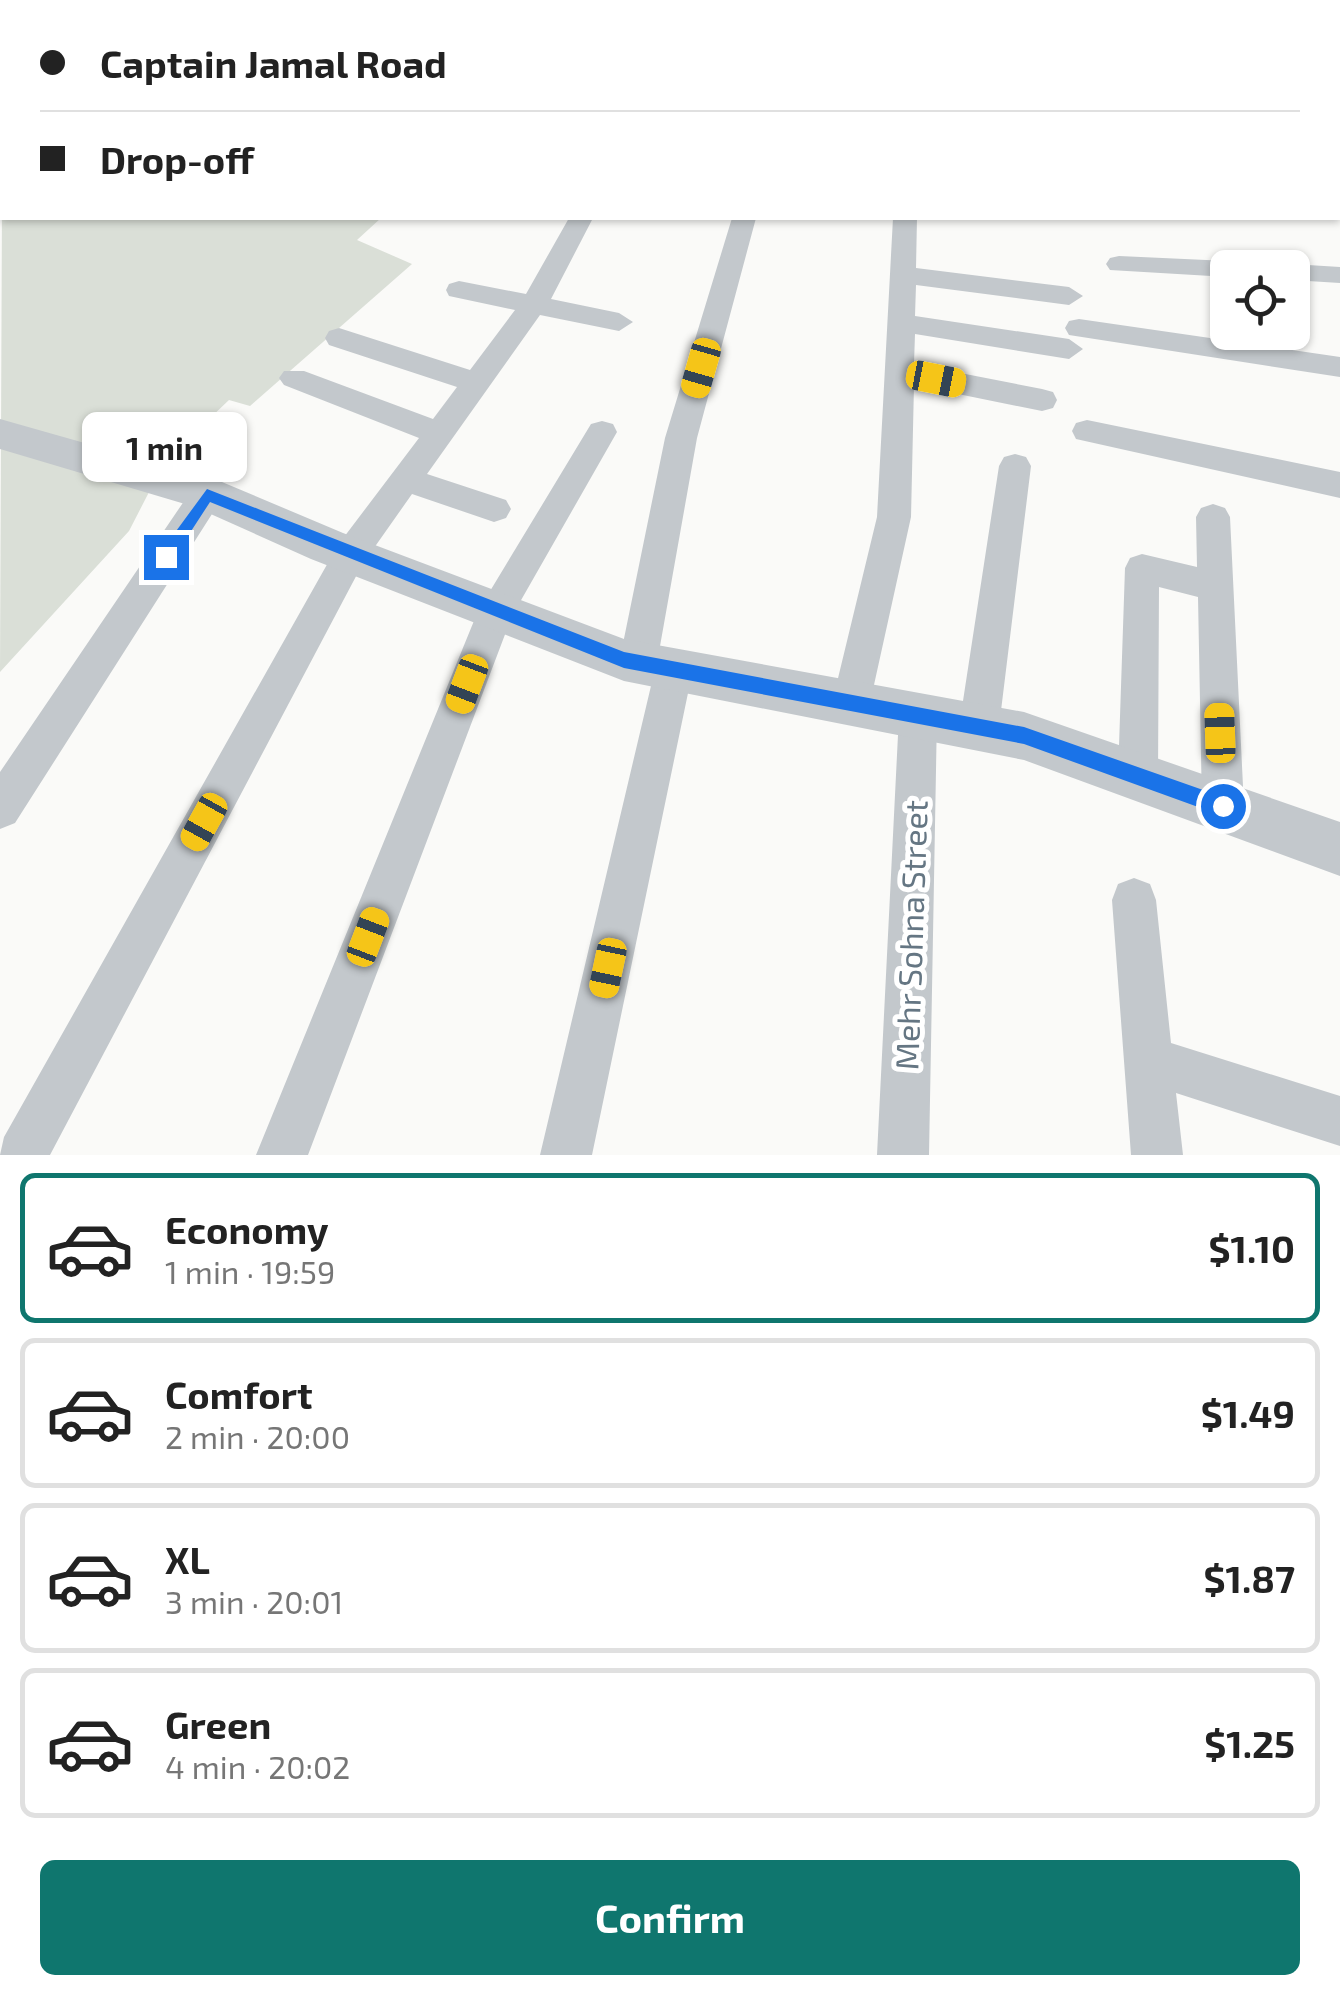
<!DOCTYPE html>
<html lang="en">
<head>
<meta charset="utf-8">
<style>
	:root { --surface:#fff; --page:#f6f6f6; --text:#222; --muted:#767676; --line:#e0e0e0; --accent:#0f766e }
	body { margin:0; font-family:"Exo 2",sans-serif; background:var(--page); color:var(--text); height:100vh; display:flex; flex-direction:column; font-size:38px; white-space:nowrap }
	* { box-sizing:border-box; margin:0 }
	p { font-size:32px; color:var(--muted) }
	.icon { flex:none; width:55px; height:55px; fill:none; stroke:currentColor; stroke-width:2; stroke-linecap:round; stroke-linejoin:round }
	.map { position:relative; height:1155px; overflow:hidden }
	.drawer { display:flex; flex-direction:column; background:var(--surface); flex:1 }
	.drawer>* { flex:none }
	.banner { position:absolute; left:0px; top:0px; width:1340px; height:220px; box-shadow:0 2px 8px #0004; display:grid; align-content:center; height:220px; padding:0 40px; background:var(--surface) }
	.controls { position:absolute; left:1210px; top:250px; display:grid; gap:20px }
	.controls a { display:grid; place-items:center; width:100px; height:100px; border-radius:15px; background:var(--surface); box-shadow:0 2px 8px #0004; font-size:50px }
	.end { position:absolute; width:45px; height:45px; margin:-22px; border:12px solid #1a73e8; background:#fff; box-shadow:0 0 0 5px #fff }
	.from { border-radius:50% }
	.bubble { position:absolute; height:70px; border-radius:15px; background:var(--surface); box-shadow:0 2px 8px #0004; font-size:32px; font-weight:700; line-height:70px; text-align:center }
	.car { position:absolute; width:30px; height:60px; margin:-30px -15px; border-radius:12px; box-shadow:0 0 8px 2px #0007; background:linear-gradient(#f5c518 24%,#345 0 40%,#f5c518 0 76%,#345 0 86%,#f5c518 0) }
	.banner b { display:flex; align-items:center; gap:35px; height:95px; font-size:38px }
	.banner b+b { border-top:2px solid var(--line) }
	.banner i { width:25px; height:25px; background:var(--text) }
	ul { padding:18px 0 0; list-style:none }
	li { display:flex; align-items:center; gap:30px; height:150px; margin:0 20px 15px; padding:0 20px; border:5px solid var(--line); border-radius:15px }
	li div { flex:1 }
	li b { display:block; font-size:38px }
	li em { font-style:normal; font-weight:700 }
	li.active { border-color:var(--accent) }
	li>.icon { width:90px; height:90px; stroke-width:1.5 }
	.primary-button { display:flex; gap:20px; margin-top:auto; padding:20px 40px }
	.primary-button a { flex:1; height:115px; border-radius:15px; background:var(--accent); color:#fff; font-size:40px; font-weight:700; line-height:115px; text-align:center }
	.map>svg:first-child { display:block }
	.green { fill:#dadfd7 }
	.lines { fill:none; stroke-linecap:round; stroke-linejoin:round }
	.secondary-casing { stroke:#b3babf; stroke-width:4 }
	.minor { fill:#c3c8cc; fill-rule:evenodd }
	.tertiary { fill:#c3c8cc; fill-rule:evenodd }
	.secondary { fill:#fff; fill-rule:evenodd }
	.route { fill:#1a73e8 }
	.labels { text-anchor:middle; dominant-baseline:central; stroke-width:10; stroke-linejoin:round; paint-order:stroke }
	.near-street-label { font-size:32px; fill:#657683; stroke:#fff }
</style>
</head>
<body>
<div class="map">
<svg width="1340" height="1155" viewBox="0 0 1340 1155">
	<rect width="100%" height="100%" fill="#fafaf8"/>
	<path class="green" d="M2,202v16h379l-24,22 55,24 -162,142 -21,-6 -64,61 -36,70 -129,141z"/>
	<g class="lines">
		<defs>
			<path id="secondary" d="M2,49v18l-2,1v-18z"/>
		</defs>
		<use href="#secondary" class="secondary-casing"/>
		<path class="minor" d="M0,0h9l1,2h-8v8z
			M368,0h27l1,2h-27z
			M669,0h39l1,2h-39z
			M1188,0h20l1,2h-20z
			M1338,20h2v12h-2z
			M1338,115h2v14h-2z
			M2,123v14l-2,1v-14z
			M1338,185h2v14h-2z
			M569,218h24l-42,81 68,14 14,9 -14,9 -79,-16 -113,159 79,26 5,9 -5,9 -12,4 -82,-28 -50,71 -312,590h-50l4,-18 334,-592 81,-107 -135,-53 -5,-7 5,-7h20l129,48 24,-32 -128,-42 -4,-7 4,-7 10,-3 131,42 45,-60 -66,-14 -3,-6 3,-6 10,-3 67,13z
			M732,218h24l-59,220 -40,225 -6,12 -13,5 -13,-5 -6,-12 46,-225z
			M893,218h24l-1,50 153,19 14,9 -14,9 -153,-20 -1,31 154,23 14,10 -14,10 -154,-25 -1,30 128,25 11,3 4,8 -4,8 -11,3 -128,-26 -3,132 -41,186 -5,13 -14,5 -14,-5 -5,-13 45,-186z
			M1119,256l109,5 12,7h-12v9l-118,-7 -4,-6 4,-6z
			M1292,264l48,3v16l-48,-3v-12h-10z
			M1079,319l261,38v20l-271,-42 -4,-7 4,-7z
			M1087,420l253,52v26l-264,-59 -4,-8 4,-8z
			M602,421l11,3 4,8 -105,184 -204,539h-52l222,-544 113,-187z
			M1015,454l11,3 5,9 -32,261 -6,13 -14,5 -14,-5 -6,-13 40,-261 5,-9z
			M207,481l12,4 4,9 -4,9 -204,320 -15,6v-57l195,-287z
			M1213,504l12,4 5,9 14,290 -6,15 -15,6 -15,-6 -6,-15 -4,-210 -39,-10 -1,189 -6,14 -14,6 -14,-6 -6,-14 7,-208 5,-10 12,-4 55,13 -1,-50 5,-9z
			M674,652l13,5 6,12 -101,486h-52l115,-486 6,-12z
			M918,697l14,5 5,13 -8,440h-52l22,-440 5,-13z
			M1134,878l16,6 6,16 15,143 169,53v50l-164,-53 7,62h-52l-19,-255 6,-16z"/>
		<path class="tertiary" d="M0,419l222,63 121,51 281,106 400,73 316,110v54l-316,-116 -400,-79 -313,-122 -116,-52 -195,-58z"/>
		<use href="#secondary" class="secondary"/>
	</g>
	<path class="route" d="M207,489l417,163 400,75 199,70 9,9 -9,10 -199,-72 -400,-76 -414,-166 -39,60h-11v-9z"/>
	<g class="labels">
		<g class="near-street-label">
			<text transform="translate(910 935) rotate(-88)">Mehr Sohna Street</text>
		</g>
	</g>
</svg>
<div class="controls">
<a><svg class="icon" aria-label="locate" viewBox="0 0 24 24"><circle cx="12" cy="12" r="6"/><path d="M12 2v4M12 18v4M2 12h4M18 12h4"/></svg></a>
</div>
<i class="end from" style="left:1223px;top:806px"></i>
<i class="end" style="left:166px;top:557px"></i>
<div class="bubble" style="left:82px;top:412px;width:165px">1 min</div>
<i class="car" style="left:701px;top:368px;rotate:196deg"></i>
<i class="car" style="left:936px;top:379px;rotate:101deg"></i>
<i class="car" style="left:467px;top:684px;rotate:201deg"></i>
<i class="car" style="left:1220px;top:733px;rotate:358deg"></i>
<i class="car" style="left:204px;top:822px;rotate:209deg"></i>
<i class="car" style="left:368px;top:937px;rotate:21deg"></i>
<i class="car" style="left:608px;top:968px;rotate:192deg"></i>
<div class="banner">
<b><i class="from"></i>Captain Jamal Road</b>
<b><i></i>Drop-off</b>
</div>
</div>
<section class="drawer">
<ul>
<li class="active"><svg class="icon" aria-label="car" viewBox="0 0 24 24"><path d="M5 17H2v-5l4-1 3-4h7l3 4 3 1v5h-3M9 17h6M6 11h13"/><circle cx="7" cy="17" r="2"/><circle cx="17" cy="17" r="2"/></svg><div><b>Economy</b><p>1 min · 19:59</p></div><em>$1.10</em></li>
<li><svg class="icon" aria-label="car" viewBox="0 0 24 24"><path d="M5 17H2v-5l4-1 3-4h7l3 4 3 1v5h-3M9 17h6M6 11h13"/><circle cx="7" cy="17" r="2"/><circle cx="17" cy="17" r="2"/></svg><div><b>Comfort</b><p>2 min · 20:00</p></div><em>$1.49</em></li>
<li><svg class="icon" aria-label="car" viewBox="0 0 24 24"><path d="M5 17H2v-5l4-1 3-4h7l3 4 3 1v5h-3M9 17h6M6 11h13"/><circle cx="7" cy="17" r="2"/><circle cx="17" cy="17" r="2"/></svg><div><b>XL</b><p>3 min · 20:01</p></div><em>$1.87</em></li>
<li><svg class="icon" aria-label="car" viewBox="0 0 24 24"><path d="M5 17H2v-5l4-1 3-4h7l3 4 3 1v5h-3M9 17h6M6 11h13"/><circle cx="7" cy="17" r="2"/><circle cx="17" cy="17" r="2"/></svg><div><b>Green</b><p>4 min · 20:02</p></div><em>$1.25</em></li>
</ul>
<div class="primary-button"><a>Confirm</a></div>
</section>
</body>
</html>
